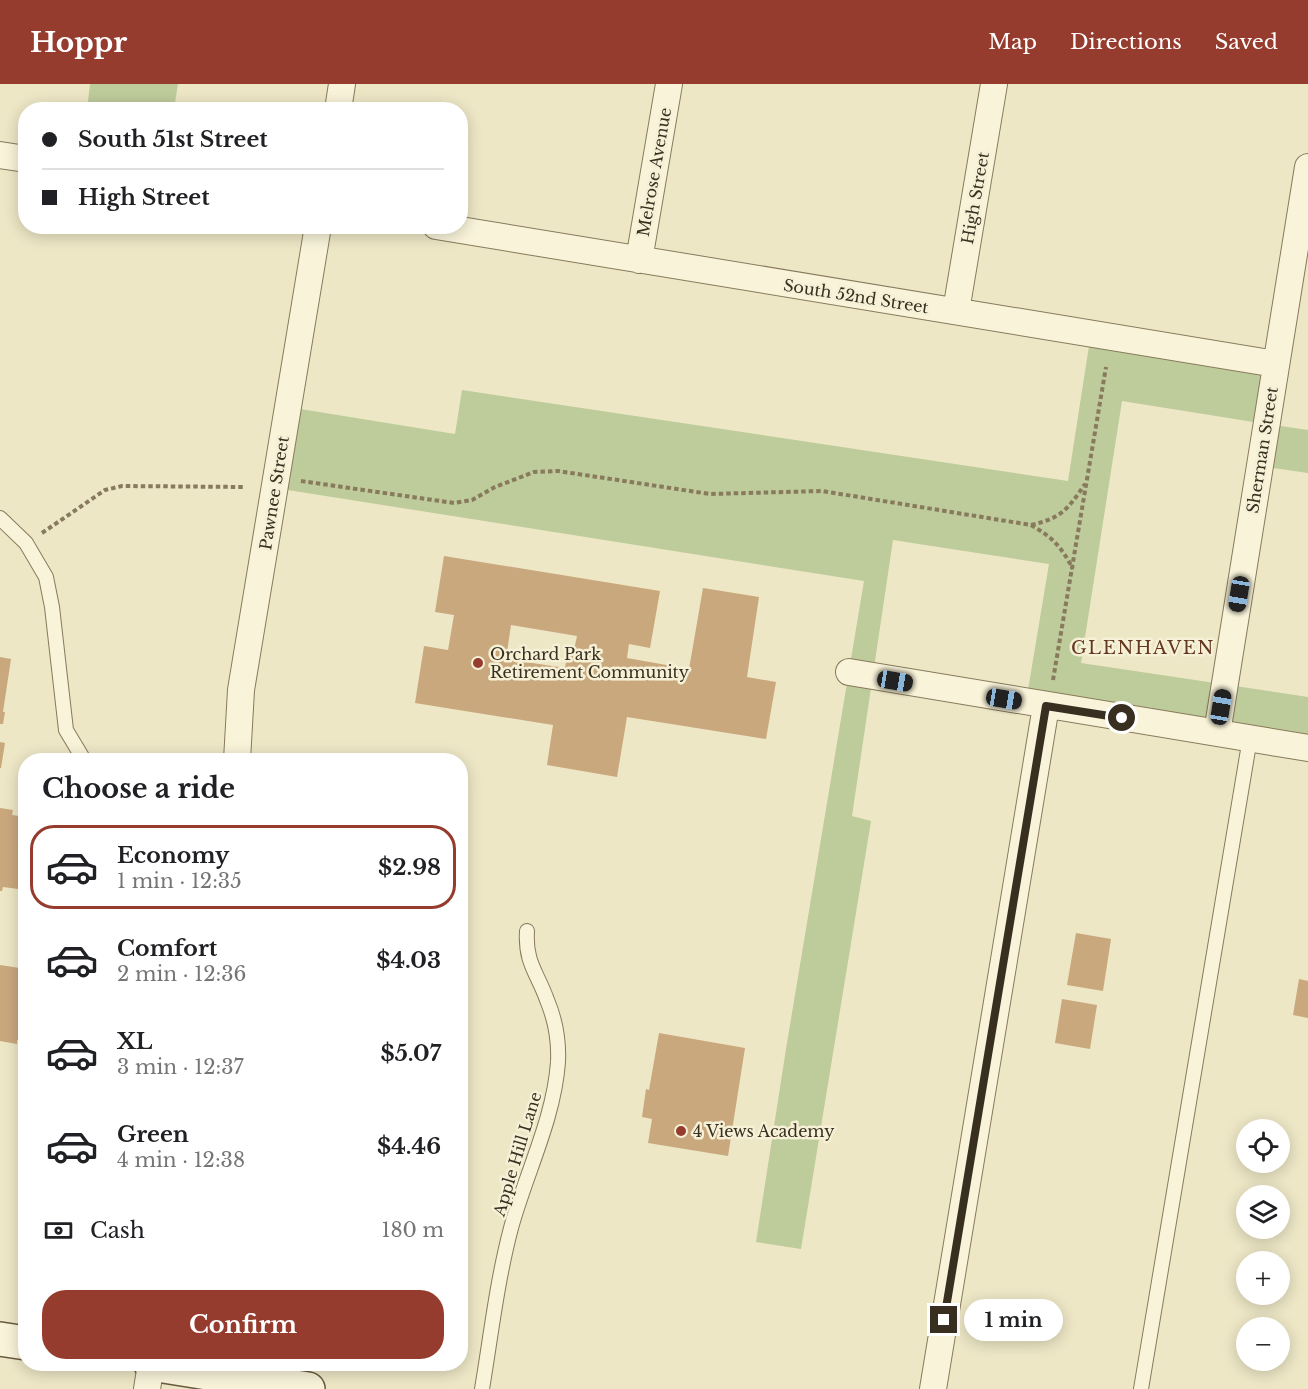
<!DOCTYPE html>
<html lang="en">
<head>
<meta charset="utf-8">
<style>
	:root { --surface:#fff; --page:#f6f6f6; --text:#202124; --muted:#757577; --line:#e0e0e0; --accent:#953c2e }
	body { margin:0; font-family:"Libre Baskerville",serif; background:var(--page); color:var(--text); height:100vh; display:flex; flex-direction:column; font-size:22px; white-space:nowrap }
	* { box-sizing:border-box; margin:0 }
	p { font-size:20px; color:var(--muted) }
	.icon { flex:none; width:33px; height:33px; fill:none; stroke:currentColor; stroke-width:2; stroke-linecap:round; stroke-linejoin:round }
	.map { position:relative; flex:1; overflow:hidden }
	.sheet { position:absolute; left:18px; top:669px; width:450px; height:618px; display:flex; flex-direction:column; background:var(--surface); border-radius:24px; box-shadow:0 3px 15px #0003 }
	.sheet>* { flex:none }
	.hud { position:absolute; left:18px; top:18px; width:450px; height:132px; border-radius:24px; box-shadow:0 3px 15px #0003; display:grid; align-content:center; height:132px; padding:0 24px; background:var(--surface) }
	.buttons { position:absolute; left:1236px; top:1035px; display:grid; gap:12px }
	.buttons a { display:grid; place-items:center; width:54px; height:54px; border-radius:50%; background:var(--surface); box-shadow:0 3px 15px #0003; font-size:30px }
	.end { position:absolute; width:27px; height:27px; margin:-14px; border:8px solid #392f20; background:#fff; box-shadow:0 0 0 3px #fff }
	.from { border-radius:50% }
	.bubble { position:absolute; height:42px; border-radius:21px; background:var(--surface); box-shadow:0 3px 15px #0003; font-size:20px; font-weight:700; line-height:42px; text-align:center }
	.car { position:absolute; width:18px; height:36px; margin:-18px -9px; border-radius:8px; box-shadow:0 0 4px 2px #0007; background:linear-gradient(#222 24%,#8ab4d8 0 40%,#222 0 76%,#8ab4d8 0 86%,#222 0) }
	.hud b { display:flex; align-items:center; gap:21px; height:57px; font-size:22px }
	.hud b+b { border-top:2px solid var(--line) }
	.hud i { width:15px; height:15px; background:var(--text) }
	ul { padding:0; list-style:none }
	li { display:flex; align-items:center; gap:18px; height:84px; margin:0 12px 9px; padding:0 12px; border:3px solid transparent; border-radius:24px }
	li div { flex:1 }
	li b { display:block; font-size:22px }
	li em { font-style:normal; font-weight:700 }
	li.active { border-color:var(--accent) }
	li>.icon { width:54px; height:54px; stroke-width:1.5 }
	h2 { padding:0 24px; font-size:27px; line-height:72px }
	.pay { display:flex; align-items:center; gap:15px; height:66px; padding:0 24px; font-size:22px }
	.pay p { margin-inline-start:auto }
	.cta { display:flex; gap:12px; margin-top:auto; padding:12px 24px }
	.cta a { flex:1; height:69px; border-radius:24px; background:var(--accent); color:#fff; font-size:24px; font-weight:700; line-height:69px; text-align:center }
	header { display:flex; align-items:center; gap:36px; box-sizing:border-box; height:84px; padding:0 30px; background:var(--accent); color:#fff }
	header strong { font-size:28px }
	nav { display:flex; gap:33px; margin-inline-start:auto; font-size:21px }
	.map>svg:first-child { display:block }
	.green { fill:#becb9a }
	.building { fill:#caa87d; fill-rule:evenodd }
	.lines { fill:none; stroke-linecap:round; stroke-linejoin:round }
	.service-casing { stroke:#887a5c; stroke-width:16 }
	.minor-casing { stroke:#887a5c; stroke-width:28 }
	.secondary-casing { stroke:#6a5b3f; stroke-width:36 }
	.path { stroke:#887a5c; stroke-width:4; stroke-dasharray:4.5 3; stroke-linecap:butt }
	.service { stroke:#f8f3d9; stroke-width:14 }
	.minor { stroke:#f8f3d9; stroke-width:26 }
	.secondary { stroke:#f8f3d9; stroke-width:33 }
	.route { stroke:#392f20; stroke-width:8 }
	.poi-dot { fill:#953c2e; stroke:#f5f0d6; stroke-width:2 }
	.labels { text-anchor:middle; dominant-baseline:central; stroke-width:5; stroke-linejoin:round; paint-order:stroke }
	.street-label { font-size:16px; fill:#392f20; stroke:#f5f0d6 }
	.poi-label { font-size:16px; fill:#392f20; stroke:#f5f0d6; text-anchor:start }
	.neighbourhood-label { font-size:18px; letter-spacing:1.5px; fill:#643820; stroke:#f5f0d6 }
</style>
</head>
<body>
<header>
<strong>Hoppr</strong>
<nav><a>Map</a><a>Directions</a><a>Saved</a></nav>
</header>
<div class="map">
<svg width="1308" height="1305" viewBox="0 0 1308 1305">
	<rect width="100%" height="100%" fill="#ede7c6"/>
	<path class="green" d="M90,0h88l-4,25h-87z
		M1091,249l185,31 -10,60 42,6v43l-49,-7 7,-42 -144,-23 -41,262 227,34v51l-282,-46 23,-138 -156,-24 -41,276 19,5 -70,428 -45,-7 30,-193 78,-468 -589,-93 13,-81 167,27 7,-44 606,91z"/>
	<path class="building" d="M444,472l216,35 -10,57 -21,-4 -2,14 62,11 14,-81 56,9 -12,80 29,5 -10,57 -139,-22 -10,60 -70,-12 6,-40 -138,-22 9,-57 24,4 6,-35 -19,-3zM511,541l66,11 -3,14 -6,-1 -3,19 -59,-9z
		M0,573l11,2 -8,53h2l-2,12h-3z
		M0,658l5,1 -4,25h-1z
		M0,724l13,2 -1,5 14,2v73l-23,-3 -1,4h-2z
		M1076,849l35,6 -8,52 -36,-6z
		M0,881l26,4v72l-9,-1v4l-17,-3z
		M1299,895l9,2v37l-15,-3z
		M1062,915l35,6 -7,44 -35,-6z
		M659,949l86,15 -17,108 -80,-13 4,-24 -10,-2 4,-28 3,1z"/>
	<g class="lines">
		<defs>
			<path id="service" d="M0,434l26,25 20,34 6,30 14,123 18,30
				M482,1305c9,-54 15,-108 29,-161 15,-55 43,-109 47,-166 1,-21 -3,-43 -11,-62 -10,-28 -22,-37 -20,-69
				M1141,1305l109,-651"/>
			<path id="minor" d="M338,26l4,-26
				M0,71l26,4
				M436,142l840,138
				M639,176l30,-176
				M956,227l38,-227
				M849,588l459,76
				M1217,649l91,-566
				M237,676l4,-70 77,-464
				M147,1305l4,-25
				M933,1305l113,-683"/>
			<path id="secondary" d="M0,1255l26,4
				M151,1280l157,25"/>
		</defs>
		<use href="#service" class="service-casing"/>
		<use href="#minor" class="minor-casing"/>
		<use href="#secondary" class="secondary-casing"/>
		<path class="path" d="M301,397l153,22 18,-3 23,-13 39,-15 24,-1 152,23 112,-3 209,34c21,12 30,21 42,44
			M1031,441c31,-7 37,-16 54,-41
			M42,449l63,-43 17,-4 123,1
			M1053,596l53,-313"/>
		<use href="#service" class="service"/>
		<use href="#minor" class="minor"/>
		<use href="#secondary" class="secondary"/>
	</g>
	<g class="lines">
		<path class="route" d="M944,1236l102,-614 76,12"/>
	</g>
	<g class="poi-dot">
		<circle cx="478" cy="579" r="6"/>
		<circle cx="681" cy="1047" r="6"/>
	</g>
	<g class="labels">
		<g class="street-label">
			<text transform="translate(654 88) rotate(-80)">Melrose Avenue</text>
			<text transform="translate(975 114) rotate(-80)">High Street</text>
			<text transform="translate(856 212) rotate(9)">South 52nd Street</text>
			<text transform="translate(1262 366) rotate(-81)">Sherman Street</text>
			<text transform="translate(274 409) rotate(-81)">Pawnee Street</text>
			<text transform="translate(517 1070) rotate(-73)">Apple Hill Lane</text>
		</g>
		<g class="poi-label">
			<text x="490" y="570">Orchard Park<tspan x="490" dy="18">Retirement Community</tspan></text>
			<text x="693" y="1047">4 Views Academy</text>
		</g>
		<g class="neighbourhood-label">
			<text x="1143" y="564">GLENHAVEN</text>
		</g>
	</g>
</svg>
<div class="buttons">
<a><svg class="icon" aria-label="locate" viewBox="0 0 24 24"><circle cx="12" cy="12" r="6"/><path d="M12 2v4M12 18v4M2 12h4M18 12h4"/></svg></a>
<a><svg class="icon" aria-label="layers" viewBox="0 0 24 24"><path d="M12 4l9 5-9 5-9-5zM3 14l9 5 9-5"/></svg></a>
<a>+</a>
<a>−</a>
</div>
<i class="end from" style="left:1122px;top:634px"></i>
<i class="end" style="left:944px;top:1236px"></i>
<div class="bubble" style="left:964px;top:1215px;width:99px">1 min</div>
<i class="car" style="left:1239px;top:510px;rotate:189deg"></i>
<i class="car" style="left:895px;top:597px;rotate:99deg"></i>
<i class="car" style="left:1004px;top:615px;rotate:99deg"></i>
<i class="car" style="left:1221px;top:623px;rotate:9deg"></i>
<div class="hud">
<b><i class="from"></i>South 51st Street</b>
<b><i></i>High Street</b>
</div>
<section class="sheet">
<h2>Choose a ride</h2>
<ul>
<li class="active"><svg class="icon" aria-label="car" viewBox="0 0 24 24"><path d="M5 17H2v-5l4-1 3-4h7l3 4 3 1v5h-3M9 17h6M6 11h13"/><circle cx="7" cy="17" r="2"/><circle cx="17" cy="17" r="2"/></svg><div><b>Economy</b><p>1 min · 12:35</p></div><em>$2.98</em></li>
<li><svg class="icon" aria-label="car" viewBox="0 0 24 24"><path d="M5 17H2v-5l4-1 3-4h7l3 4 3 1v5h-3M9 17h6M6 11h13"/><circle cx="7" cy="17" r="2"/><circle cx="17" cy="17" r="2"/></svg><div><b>Comfort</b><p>2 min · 12:36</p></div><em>$4.03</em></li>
<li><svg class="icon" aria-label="car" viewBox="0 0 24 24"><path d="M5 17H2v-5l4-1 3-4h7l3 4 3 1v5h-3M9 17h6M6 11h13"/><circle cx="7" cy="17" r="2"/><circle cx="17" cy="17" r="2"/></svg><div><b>XL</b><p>3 min · 12:37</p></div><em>$5.07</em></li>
<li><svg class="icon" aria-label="car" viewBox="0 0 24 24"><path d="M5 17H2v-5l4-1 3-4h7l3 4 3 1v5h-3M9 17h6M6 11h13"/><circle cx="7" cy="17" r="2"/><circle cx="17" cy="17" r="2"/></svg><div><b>Green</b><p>4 min · 12:38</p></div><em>$4.46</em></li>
</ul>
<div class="pay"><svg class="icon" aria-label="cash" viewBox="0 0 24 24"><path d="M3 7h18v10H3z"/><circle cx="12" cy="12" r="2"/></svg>Cash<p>180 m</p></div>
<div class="cta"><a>Confirm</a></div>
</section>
</div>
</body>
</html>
